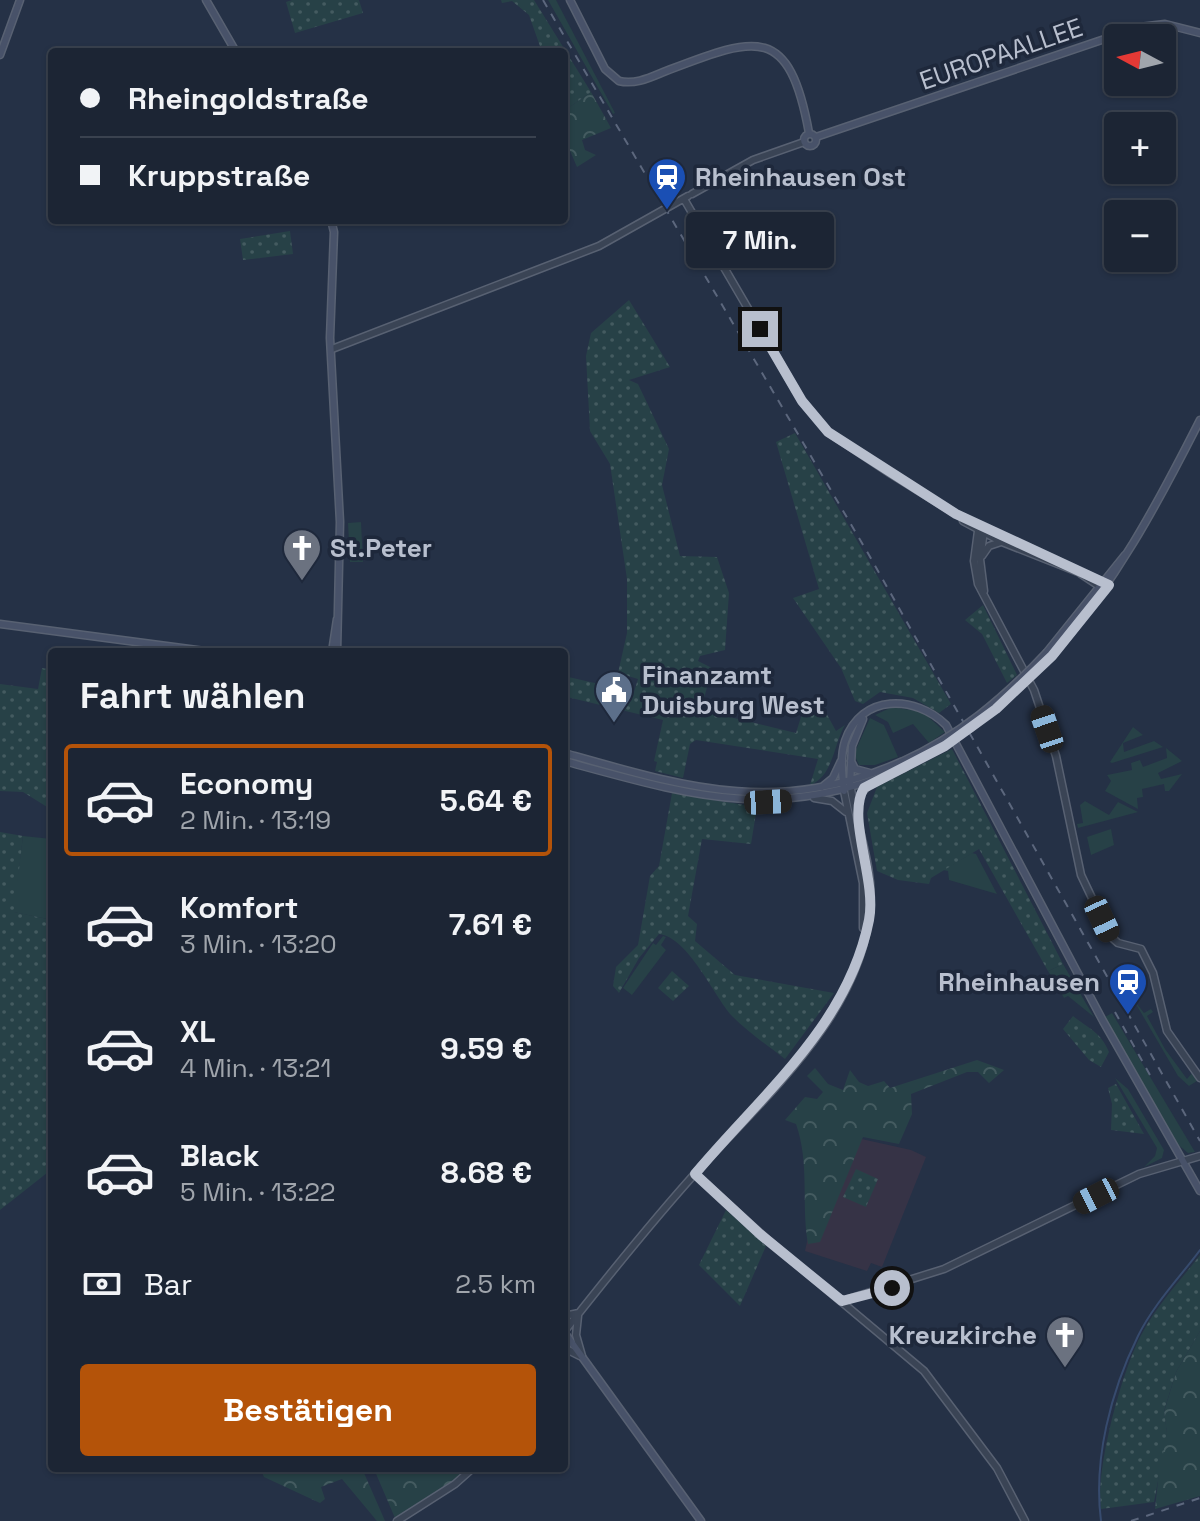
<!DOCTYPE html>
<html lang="de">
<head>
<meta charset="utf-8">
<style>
	:root { --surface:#1c2534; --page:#293140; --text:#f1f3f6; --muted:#a0a5ac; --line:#3a424f; --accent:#b45309 }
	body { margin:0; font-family:"Space Grotesk",sans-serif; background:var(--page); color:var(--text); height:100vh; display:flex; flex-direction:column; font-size:30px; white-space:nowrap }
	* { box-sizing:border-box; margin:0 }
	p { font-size:26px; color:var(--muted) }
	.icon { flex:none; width:44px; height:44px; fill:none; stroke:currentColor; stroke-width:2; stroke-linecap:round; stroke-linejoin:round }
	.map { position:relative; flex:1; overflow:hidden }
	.drawer { position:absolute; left:48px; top:648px; width:520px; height:824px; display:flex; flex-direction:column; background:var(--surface); border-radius:8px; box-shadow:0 2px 6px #0004,0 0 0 2px var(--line) }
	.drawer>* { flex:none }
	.top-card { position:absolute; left:48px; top:48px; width:520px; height:176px; border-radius:8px; box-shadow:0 2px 6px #0004,0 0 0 2px var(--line); display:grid; align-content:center; height:176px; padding:0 32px; background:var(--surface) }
	.needle { width:52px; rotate:277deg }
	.controls { position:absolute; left:1104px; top:24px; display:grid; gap:16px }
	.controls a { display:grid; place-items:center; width:72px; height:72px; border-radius:8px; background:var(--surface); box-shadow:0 2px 6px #0004,0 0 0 2px var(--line); font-size:40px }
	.end { position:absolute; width:36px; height:36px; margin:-18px; border:10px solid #b8bfce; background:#111; box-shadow:0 0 0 4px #111 }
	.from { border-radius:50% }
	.bubble { position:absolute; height:56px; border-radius:8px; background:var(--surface); box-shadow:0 2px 6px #0004,0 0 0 2px var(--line); font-size:26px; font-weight:700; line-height:56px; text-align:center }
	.car { position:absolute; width:24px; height:48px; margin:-24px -12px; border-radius:10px; box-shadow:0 0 6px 2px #0007; background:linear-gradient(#222 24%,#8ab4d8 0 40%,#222 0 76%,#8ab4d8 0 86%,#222 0) }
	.top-card b { display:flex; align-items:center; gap:28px; height:76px; font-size:30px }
	.top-card b+b { border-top:2px solid var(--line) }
	.top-card i { width:20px; height:20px; background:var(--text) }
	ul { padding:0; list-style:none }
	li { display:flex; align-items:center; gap:24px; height:112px; margin:0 16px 12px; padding:0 16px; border:4px solid transparent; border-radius:8px }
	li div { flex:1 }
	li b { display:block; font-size:30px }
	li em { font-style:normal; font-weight:700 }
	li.active { border-color:var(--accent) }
	li>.icon { width:72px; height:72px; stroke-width:1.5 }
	h2 { padding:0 32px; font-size:36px; line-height:96px }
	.pay { display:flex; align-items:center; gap:20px; height:88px; padding:0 32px; font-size:30px }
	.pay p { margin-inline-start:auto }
	.primary-button { display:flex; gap:16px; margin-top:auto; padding:16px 32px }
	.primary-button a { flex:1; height:92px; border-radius:8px; background:var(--accent); color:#fff; font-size:32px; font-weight:700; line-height:92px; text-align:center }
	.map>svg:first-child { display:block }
	.medical { fill:#363346 }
	.grass { fill:#274147 }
	.forest { fill:url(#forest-crowns) }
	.park { fill:url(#park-dots) }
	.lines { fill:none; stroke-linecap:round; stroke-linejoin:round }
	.stream { stroke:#374b6e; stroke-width:2 }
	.tertiary-casing { stroke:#586172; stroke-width:9 }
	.secondary-casing { stroke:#586172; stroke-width:9 }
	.tertiary { stroke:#3a4455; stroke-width:6 }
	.secondary { stroke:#485269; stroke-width:6 }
	.rail { stroke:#5c677d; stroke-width:2; stroke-dasharray:8 8; stroke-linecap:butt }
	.secondary-bridge-casing { stroke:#586172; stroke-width:9; stroke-linecap:butt }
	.secondary-bridge { stroke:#485269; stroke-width:6 }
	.route { stroke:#b8bfce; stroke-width:10 }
	.labels { text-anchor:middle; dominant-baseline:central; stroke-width:7; stroke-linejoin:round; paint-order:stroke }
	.street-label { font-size:26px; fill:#b8bfce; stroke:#1e283b }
	.poi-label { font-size:26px; font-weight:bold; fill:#b8bfce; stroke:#1e283b; text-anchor:start }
</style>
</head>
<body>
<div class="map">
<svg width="1200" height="1521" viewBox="0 0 1200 1521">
	<defs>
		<pattern id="forest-crowns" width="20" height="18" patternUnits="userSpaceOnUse" patternTransform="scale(2)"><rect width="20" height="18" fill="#274147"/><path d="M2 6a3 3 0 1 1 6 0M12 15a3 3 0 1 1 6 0" fill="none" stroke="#445b60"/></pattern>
		<pattern id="park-dots" width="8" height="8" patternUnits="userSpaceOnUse" patternTransform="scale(2)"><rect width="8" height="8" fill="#274147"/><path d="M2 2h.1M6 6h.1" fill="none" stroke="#445b60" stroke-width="1.8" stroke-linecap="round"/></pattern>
	</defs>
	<rect width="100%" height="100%" fill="#253146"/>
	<path class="medical" d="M830,1132l81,18 15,7 -44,110 -11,-4 -4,8 -62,-20z"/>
	<path class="grass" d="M548,0h8l59,113 -2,1z
		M361,522l2,40h-13l-2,-39z
		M892,707l31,5 22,20 -16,11 -16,-19 -20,9 -5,-11 -13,-7z
		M870,718l14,7 14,32 -23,8h-16l-5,-11z
		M1133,727l10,8 -20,8 1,9 30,-11 9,6 -51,16 -2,-1z
		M1166,748l16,13 -24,12 3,6 21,-5 -13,17h-4l-1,-7 -22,5 1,8 -6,1 1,11 -33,-18 6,-10 -4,-6 25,-5 -1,-7 9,-3 3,7 24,-9z
		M1085,801l24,14 9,-13 20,10 -60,16 -1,-4 6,-1 -3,-18z
		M1111,829l3,16 -23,10 -4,-18z
		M23,836l29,3v81l-39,-8z
		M972,853l4,1 21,40 -48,-14 -1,-9 -5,-1z
		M663,936l3,1 -5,8 5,5 -34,45 -9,-7 30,-45 3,2z
		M1063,964l31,53 -26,-21 -4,2 -16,-27z
		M1133,999l11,14 7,-4 2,3 -6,4 18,33 22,30 5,-6 5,8 -8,5 -11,-10z
		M1112,1013l83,139 -7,1 -12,-10 -71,-126z
		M1115,1078l13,11 36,61 -2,8 -18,9 11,-11 2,-8z"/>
	<path class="forest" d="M591,92l20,36 -29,12 3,10 11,5 -19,12 -9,-21 -4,-35z
		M977,1060l27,10 -15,13 -11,-11h-11l-56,22 1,20 -13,30 -36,-7 -43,105 -12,2c-7,-41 2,-80 -12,-120l-11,-4 20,-23 12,2 6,-7 -16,-16 8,-8 13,16 15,6 7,-20 9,12 9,4 16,-5 6,7z
		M1200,1331v165l-45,13 6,-57 6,-19 -3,-21 12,-40z
		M260,1468h208l-22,20 -51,30 -21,-49 -10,4 21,48h-8l-35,-42 -21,8 4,12 -5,4 -56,-26z"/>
	<path class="park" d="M292,0h67l4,13 -68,20 -9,-31z
		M501,0h33l57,92 -27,19v-59h-22l-13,-37 -17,-14 -10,2z
		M290,231l3,23 -50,6 -3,-21z
		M629,300l41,67 -41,13 9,4 31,65 -7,36 18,71 37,1 12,36 -4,57 -25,6 -2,5 14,7 -11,42 95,23 9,-29 14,-4 17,31 9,-6c-11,18 -12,52 -35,60l8,-26 -122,-19 -6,4 -7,34 -28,-7 2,-9 -3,-1 9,-41 -96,-23 -3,10v-31l70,16 4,-13 -20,-6 9,-40v-54l-17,-115 -20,-33 -4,-75 5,-23z
		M795,433l156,271 -12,9 -26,-15 -33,-6 -17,12 -8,-3 -14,-33 -48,-70 26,-9 -43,-147z
		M983,605l34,70 -10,8 -25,-49 -17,-14z
		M42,668l10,2v140l-29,-18 -23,-1v-107l38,5z
		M952,749l111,215 -15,7 -69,-122 -48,29 -2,6 -31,-4 -21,-9 -10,-58 10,-26z
		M672,793l85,14 -6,37 -49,-5 -14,77 9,8 -2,17 40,34 99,18 -49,66c-17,-13 -37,-27 -53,-43 -18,-20 -44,-79 -73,-82l-20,24 -20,35 -6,-7 3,-19 22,-22 12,-69 9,-10z
		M0,832l23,4 -9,76 38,8v249l-52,41z
		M672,971l17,15 -16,15 -15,-13z
		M1073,1016c15,12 28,16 36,36l-8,15 -12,-7 -26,-31z
		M1116,1084l28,50 -33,-4 1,-26 -4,-16z
		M856,1169l22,10 -12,28 -23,-10z
		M726,1210l40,36 -26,60 -41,-41z
		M1200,1255v76l-24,41 -12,39 3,22 -13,69 -53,7c-6,-39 22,-144 43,-179 15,-27 37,-50 56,-75z"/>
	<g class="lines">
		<path class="stream" d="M1101,1521c-8,-62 10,-130 37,-185 15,-31 42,-59 62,-86"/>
		<defs>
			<path id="tertiary" d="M692,194l61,-34 51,-18
				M684,199l118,202 26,31 63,42 65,40 77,38
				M332,349l267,-103 89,-50
				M963,521l39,21 104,41
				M983,527l-5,4 -4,30 4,23 56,106 22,66 25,119 29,61 8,7 23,6 12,24 14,58 33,47
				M982,556l7,-10 12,-4
				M1081,574l21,14
				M984,591l-4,-32 4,-28
				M844,791l19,92v45
				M814,798l18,3 14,11
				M857,812l3,-17 10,-12
				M695,1174l74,67 155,130 73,97 28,53
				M842,1301l102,-32 195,-95 61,-18
				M564,1316l15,-3
				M578,1316l-2,19 6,21
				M564,1332c44,-56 88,-111 136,-164 65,-72 162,-155 170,-260 4,-41 -13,-79 -19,-119
				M564,1348l16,8
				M397,1521l58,-37 18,-16"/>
			<path id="secondary" d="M206,0l30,52
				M570,0l35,69 14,12c17,4 32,-4 47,-10 89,-34 123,-49 143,62
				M0,55l20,-55
				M804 140a6 6 0 1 1 12 0a6 6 0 1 1-12 0Z
				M816,137l324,-110 25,-3 35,9
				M331,220l3,12 -4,106 10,184 -3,130
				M0,624l212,28
				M332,652l5,-33
				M1047,652l78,-97
				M1052,656c64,-75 104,-149 148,-236
				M564,753c124,35 213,63 337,9
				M564,761c129,35 211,62 340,7
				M851,761l4,8 15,4
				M850,785l2,-39 11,-27
				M822,787l11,-9 8,-17
				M844,791c-2,-16 -4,-34 1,-50 16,-48 71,-46 101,-16l157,296 97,170
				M564,1332l137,189"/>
		</defs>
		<use href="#tertiary" class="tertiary-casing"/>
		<use href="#secondary" class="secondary-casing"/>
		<use href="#tertiary" class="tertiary"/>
		<use href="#secondary" class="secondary"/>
		<path class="rail" d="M543,0l326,555 331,586
			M1115,1012l35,63
			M1131,1521l69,-23"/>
		<defs>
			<path id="secondary-bridge" d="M901,762c58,-26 103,-64 146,-110
				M904,768l67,-40 81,-72"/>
		</defs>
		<use href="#secondary-bridge" class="secondary-bridge-casing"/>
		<use href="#secondary-bridge" class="secondary-bridge"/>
	</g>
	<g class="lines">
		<path class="route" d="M760,329l42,72 26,31 128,82 153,71 -57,71 -56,53 -51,37 -81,42c-18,30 13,91 5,132 -21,106 -108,175 -174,254l66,61 81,66 50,-13"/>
	</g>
	<defs>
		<symbol id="station-pin" viewBox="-11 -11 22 30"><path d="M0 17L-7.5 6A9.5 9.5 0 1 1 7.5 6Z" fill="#1a4fb4" stroke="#1e283b"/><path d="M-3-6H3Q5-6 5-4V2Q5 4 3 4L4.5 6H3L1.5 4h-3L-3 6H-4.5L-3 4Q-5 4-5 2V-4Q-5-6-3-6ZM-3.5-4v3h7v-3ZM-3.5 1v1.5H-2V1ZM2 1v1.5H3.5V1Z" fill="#fff"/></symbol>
		<symbol id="church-pin" viewBox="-11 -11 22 30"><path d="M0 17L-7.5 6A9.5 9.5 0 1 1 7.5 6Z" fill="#6b7280" stroke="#1e283b"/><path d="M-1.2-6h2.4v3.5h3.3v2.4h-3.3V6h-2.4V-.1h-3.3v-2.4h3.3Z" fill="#fff"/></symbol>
		<symbol id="civic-pin" viewBox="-11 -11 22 30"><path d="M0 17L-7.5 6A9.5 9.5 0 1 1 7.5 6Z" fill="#5c6f8a" stroke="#1e283b"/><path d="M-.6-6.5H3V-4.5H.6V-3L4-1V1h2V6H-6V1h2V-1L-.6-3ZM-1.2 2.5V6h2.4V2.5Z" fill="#fff"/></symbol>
	</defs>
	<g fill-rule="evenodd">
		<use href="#station-pin" x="645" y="155" width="44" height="60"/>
		<use href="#church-pin" x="280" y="526" width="44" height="60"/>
		<use href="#civic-pin" x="592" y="668" width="44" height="60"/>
		<use href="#station-pin" x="1106" y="960" width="44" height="60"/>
		<use href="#church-pin" x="1043" y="1313" width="44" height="60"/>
	</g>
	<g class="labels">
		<g class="street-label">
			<text transform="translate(1001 54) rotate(-19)">EUROPAALLEE</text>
		</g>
		<g class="poi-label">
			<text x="695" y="177">Rheinhausen Ost</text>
			<text x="330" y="548">St.Peter</text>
			<text x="642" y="675">Finanzamt<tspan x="642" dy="30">Duisburg West</tspan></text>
			<text x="1100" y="982" text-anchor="end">Rheinhausen</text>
			<text x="1037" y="1335" text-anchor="end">Kreuzkirche</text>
		</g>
	</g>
</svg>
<div class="controls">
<a><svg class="needle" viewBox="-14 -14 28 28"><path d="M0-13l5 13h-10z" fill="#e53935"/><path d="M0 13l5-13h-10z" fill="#a0a5ac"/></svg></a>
<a>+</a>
<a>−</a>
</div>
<i class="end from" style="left:892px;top:1288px"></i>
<i class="end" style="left:760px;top:329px"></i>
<div class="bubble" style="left:686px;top:212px;width:148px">7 Min.</div>
<i class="car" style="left:1047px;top:729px;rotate:341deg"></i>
<i class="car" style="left:768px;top:802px;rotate:87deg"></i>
<i class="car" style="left:1102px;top:919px;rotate:155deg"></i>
<i class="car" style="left:1096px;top:1196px;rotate:243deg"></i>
<div class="top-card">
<b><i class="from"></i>Rheingoldstraße</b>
<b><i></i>Kruppstraße</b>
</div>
<section class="drawer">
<h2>Fahrt wählen</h2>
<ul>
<li class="active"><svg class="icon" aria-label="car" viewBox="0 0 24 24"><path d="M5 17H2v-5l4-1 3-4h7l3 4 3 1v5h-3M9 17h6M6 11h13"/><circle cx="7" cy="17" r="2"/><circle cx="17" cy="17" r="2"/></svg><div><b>Economy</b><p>2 Min. · 13:19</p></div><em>5.64 €</em></li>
<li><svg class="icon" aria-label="car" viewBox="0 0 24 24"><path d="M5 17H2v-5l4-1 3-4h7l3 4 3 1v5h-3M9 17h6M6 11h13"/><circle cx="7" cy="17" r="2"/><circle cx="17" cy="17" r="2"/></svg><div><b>Komfort</b><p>3 Min. · 13:20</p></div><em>7.61 €</em></li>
<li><svg class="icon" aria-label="car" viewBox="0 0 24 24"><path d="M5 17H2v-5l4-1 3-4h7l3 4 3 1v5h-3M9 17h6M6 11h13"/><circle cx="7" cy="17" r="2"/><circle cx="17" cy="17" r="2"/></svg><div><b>XL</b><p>4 Min. · 13:21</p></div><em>9.59 €</em></li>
<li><svg class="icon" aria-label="car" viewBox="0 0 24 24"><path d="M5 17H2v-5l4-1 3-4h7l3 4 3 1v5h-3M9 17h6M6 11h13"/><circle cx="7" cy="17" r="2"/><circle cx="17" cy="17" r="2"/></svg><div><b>Black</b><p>5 Min. · 13:22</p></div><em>8.68 €</em></li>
</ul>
<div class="pay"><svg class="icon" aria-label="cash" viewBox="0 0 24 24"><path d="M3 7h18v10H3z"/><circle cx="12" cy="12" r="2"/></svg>Bar<p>2.5 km</p></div>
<div class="primary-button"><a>Bestätigen</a></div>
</section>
</div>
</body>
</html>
